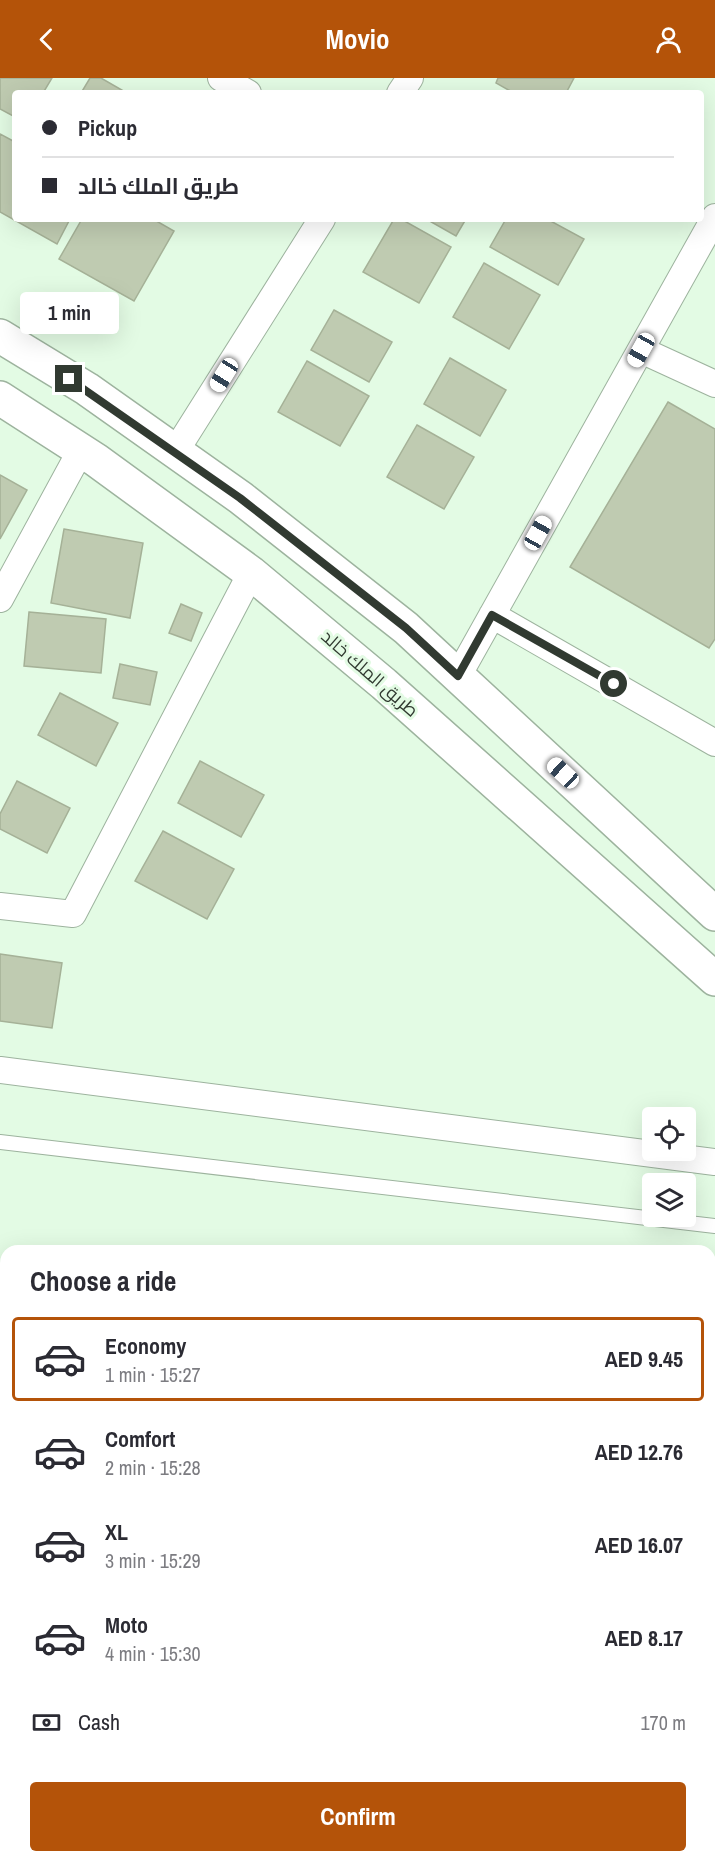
<!DOCTYPE html>
<html lang="en">
<head>
<meta charset="utf-8">
<style>
	:root { --surface:#fff; --page:#f2f2f3; --text:#2b2b33; --muted:#7c7c81; --line:#e1e1e2; --accent:#b45309 }
	body { margin:0; font-family:"Archivo Narrow",Cairo,sans-serif; background:var(--page); color:var(--text); height:100vh; display:flex; flex-direction:column; font-size:22px; white-space:nowrap }
	* { box-sizing:border-box; margin:0 }
	p { font-size:20px; color:var(--muted) }
	.icon { flex:none; width:33px; height:33px; fill:none; stroke:currentColor; stroke-width:2; stroke-linecap:round; stroke-linejoin:round }
	.map { position:relative; flex:1; overflow:hidden }
	.side { position:absolute; left:0px; top:1167px; width:716px; height:618px; display:flex; flex-direction:column; background:var(--surface); border-radius:18px 18px 0 0; box-shadow:0 6px 24px #0002 }
	.side>* { flex:none }
	.banner { position:absolute; left:12px; top:12px; width:692px; height:132px; border-radius:6px; box-shadow:0 6px 24px #0002; display:grid; align-content:center; height:132px; padding:0 30px; background:var(--surface) }
	.fabs { position:absolute; left:642px; top:1029px; display:grid; gap:12px }
	.fabs a { display:grid; place-items:center; width:54px; height:54px; border-radius:6px; background:var(--surface); box-shadow:0 6px 24px #0002; font-size:30px }
	.end { position:absolute; width:27px; height:27px; margin:-14px; border:8px solid #313a31; background:#fff; box-shadow:0 0 0 3px #fff }
	.from { border-radius:50% }
	.bubble { position:absolute; height:42px; border-radius:6px; background:var(--surface); box-shadow:0 6px 24px #0002; font-size:20px; font-weight:700; line-height:42px; text-align:center }
	.car { position:absolute; width:18px; height:36px; margin:-18px -9px; border-radius:8px; box-shadow:0 0 4px 2px #0007; background:linear-gradient(#fff 24%,#345 0 40%,#fff 0 76%,#345 0 86%,#fff 0) }
	.banner b { display:flex; align-items:center; gap:21px; height:57px; font-size:22px }
	.banner b+b { border-top:2px solid var(--line) }
	.banner i { width:15px; height:15px; background:var(--text) }
	ul { padding:0; list-style:none }
	li { display:flex; align-items:center; gap:18px; height:84px; margin:0 12px 9px; padding:0 18px; border:3px solid transparent; border-radius:6px }
	li div { flex:1 }
	li b { display:block; font-size:22px }
	li em { font-style:normal; font-weight:700 }
	li.selected { border-color:var(--accent) }
	li>.icon { width:54px; height:54px; stroke-width:1.5 }
	h2 { padding:0 30px; font-size:27px; line-height:72px }
	.pay { display:flex; align-items:center; gap:15px; height:66px; padding:0 30px; font-size:22px }
	.pay p { margin-inline-start:auto }
	.primary-button { display:flex; gap:12px; margin-top:auto; padding:12px 30px }
	.primary-button a { flex:1; height:69px; border-radius:6px; background:var(--accent); color:#fff; font-size:24px; font-weight:700; line-height:69px; text-align:center }
	header { display:flex; justify-content:space-between; align-items:center; height:78px; padding:0 30px; background:var(--accent); color:#fff; font-size:27px; font-weight:700 }
	.map>svg:first-child { display:block }
	.building { fill:#bfcbb1; stroke:#a5b197; stroke-width:1.5 }
	.lines { fill:none; stroke-linecap:round; stroke-linejoin:round }
	.service-casing { stroke:#9db39e; stroke-width:16 }
	.minor-casing { stroke:#9db39e; stroke-width:28 }
	.secondary-casing { stroke:#9db39e; stroke-width:36 }
	.service { stroke:#fff; stroke-width:14 }
	.minor { stroke:#fff; stroke-width:26 }
	.secondary { stroke:#fff; stroke-width:33 }
	.route { stroke:#313a31; stroke-width:8 }
	.labels { text-anchor:middle; dominant-baseline:central; stroke-width:6; stroke-linejoin:round; paint-order:stroke }
	.street-label { font-size:18px; fill:#313a31; stroke:#e3fbe4 }
</style>
</head>
<body>
<header><svg class="icon" aria-label="back" viewBox="0 0 24 24"><path d="M15 5l-7 7 7 7"/></svg>Movio<svg class="icon" aria-label="person" viewBox="0 0 24 24"><circle cx="12" cy="8" r="4"/><path d="M4 21q1-7 8-7t8 7"/></svg></header>
<div class="map">
<svg width="715" height="1785" viewBox="0 0 715 1785">
	<rect width="100%" height="100%" fill="#e3fbe4"/>
	<path class="building" d="M0,0h52l-9,15h-28v24l-15,-8z
		M90,0h11l26,15h-46z
		M498,0h76l-8,15h-52l-18,-10z
		M0,56l15,8v77h55l-13,25 -57,-32z
		M82,141h71l21,12 -40,70 -75,-42z
		M394,141h7l50,28 -32,56 -56,-31z
		M426,141h40l-10,17z
		M506,141h41l37,20 -26,46 -68,-38z
		M484,185l56,32 -31,54 -56,-32z
		M334,232l58,32 -23,40 -58,-32z
		M450,280l56,32 -26,46 -56,-32z
		M307,283l62,35 -29,50 -62,-34z
		M668,324l47,27v210l-6,9 -139,-81z
		M417,347l57,32 -30,52 -57,-32z
		M0,397l27,15 -27,49z
		M64,451l79,14 -13,75 -79,-15z
		M181,526l21,9 -11,28 -22,-8z
		M29,534l77,7 -5,54 -77,-7z
		M120,586l37,8 -7,33 -37,-7z
		M60,615l58,30 -22,43 -58,-31z
		M200,683l64,34 -23,42 -63,-34z
		M17,703l53,27 -23,45 -47,-24v-15z
		M163,753l71,38 -27,50 -72,-38z
		M0,876l62,9 -10,65 -52,-7z
		M710,1534l5,3v248h-533l4,-6h524z"/>
	<g class="lines">
		<defs>
			<path id="service" d="M0,1064l715,84
				M710,1334l5,3
				M710,1409l5,3
				M76,1785l4,-6"/>
			<path id="minor" d="M221,0l27,15
				M400,15l10,-15
				M641,272l74,34
				M175,374l147,-233
				M0,521l81,-149
				M492,537l223,128
				M458,598l257,-459
				M0,828l73,8 178,-341
				M0,992l715,92"/>
			<path id="secondary" d="M0,258l87,53 154,109 165,130 309,286
				M0,320l96,62 155,113 133,111 331,295"/>
		</defs>
		<use href="#service" class="service-casing"/>
		<use href="#minor" class="minor-casing"/>
		<use href="#secondary" class="secondary-casing"/>
		<use href="#service" class="service"/>
		<use href="#minor" class="minor"/>
		<use href="#secondary" class="secondary"/>
	</g>
	<g class="lines">
		<path class="route" d="M69,301l171,119 166,130 52,48 34,-61 122,69"/>
	</g>
	<g class="labels">
		<g class="street-label">
			<text transform="translate(370 595) rotate(41)">طريق الملك خالد</text>
		</g>
	</g>
</svg>
<div class="fabs">
<a><svg class="icon" aria-label="locate" viewBox="0 0 24 24"><circle cx="12" cy="12" r="6"/><path d="M12 2v4M12 18v4M2 12h4M18 12h4"/></svg></a>
<a><svg class="icon" aria-label="layers" viewBox="0 0 24 24"><path d="M12 4l9 5-9 5-9-5zM3 14l9 5 9-5"/></svg></a>
</div>
<i class="end from" style="left:614px;top:606px"></i>
<i class="end" style="left:69px;top:301px"></i>
<div class="bubble" style="left:20px;top:214px;width:99px">1 min</div>
<i class="car" style="left:641px;top:272px;rotate:209deg"></i>
<i class="car" style="left:224px;top:297px;rotate:212deg"></i>
<i class="car" style="left:538px;top:455px;rotate:29deg"></i>
<i class="car" style="left:563px;top:695px;rotate:313deg"></i>
<div class="banner">
<b><i class="from"></i>Pickup</b>
<b><i></i>طريق الملك خالد</b>
</div>
<section class="side">
<h2>Choose a ride</h2>
<ul>
<li class="selected"><svg class="icon" aria-label="car" viewBox="0 0 24 24"><path d="M5 17H2v-5l4-1 3-4h7l3 4 3 1v5h-3M9 17h6M6 11h13"/><circle cx="7" cy="17" r="2"/><circle cx="17" cy="17" r="2"/></svg><div><b>Economy</b><p>1 min · 15:27</p></div><em>AED 9.45</em></li>
<li><svg class="icon" aria-label="car" viewBox="0 0 24 24"><path d="M5 17H2v-5l4-1 3-4h7l3 4 3 1v5h-3M9 17h6M6 11h13"/><circle cx="7" cy="17" r="2"/><circle cx="17" cy="17" r="2"/></svg><div><b>Comfort</b><p>2 min · 15:28</p></div><em>AED 12.76</em></li>
<li><svg class="icon" aria-label="car" viewBox="0 0 24 24"><path d="M5 17H2v-5l4-1 3-4h7l3 4 3 1v5h-3M9 17h6M6 11h13"/><circle cx="7" cy="17" r="2"/><circle cx="17" cy="17" r="2"/></svg><div><b>XL</b><p>3 min · 15:29</p></div><em>AED 16.07</em></li>
<li><svg class="icon" aria-label="car" viewBox="0 0 24 24"><path d="M5 17H2v-5l4-1 3-4h7l3 4 3 1v5h-3M9 17h6M6 11h13"/><circle cx="7" cy="17" r="2"/><circle cx="17" cy="17" r="2"/></svg><div><b>Moto</b><p>4 min · 15:30</p></div><em>AED 8.17</em></li>
</ul>
<div class="pay"><svg class="icon" aria-label="cash" viewBox="0 0 24 24"><path d="M3 7h18v10H3z"/><circle cx="12" cy="12" r="2"/></svg>Cash<p>170 m</p></div>
<div class="primary-button"><a>Confirm</a></div>
</section>
</div>
</body>
</html>
